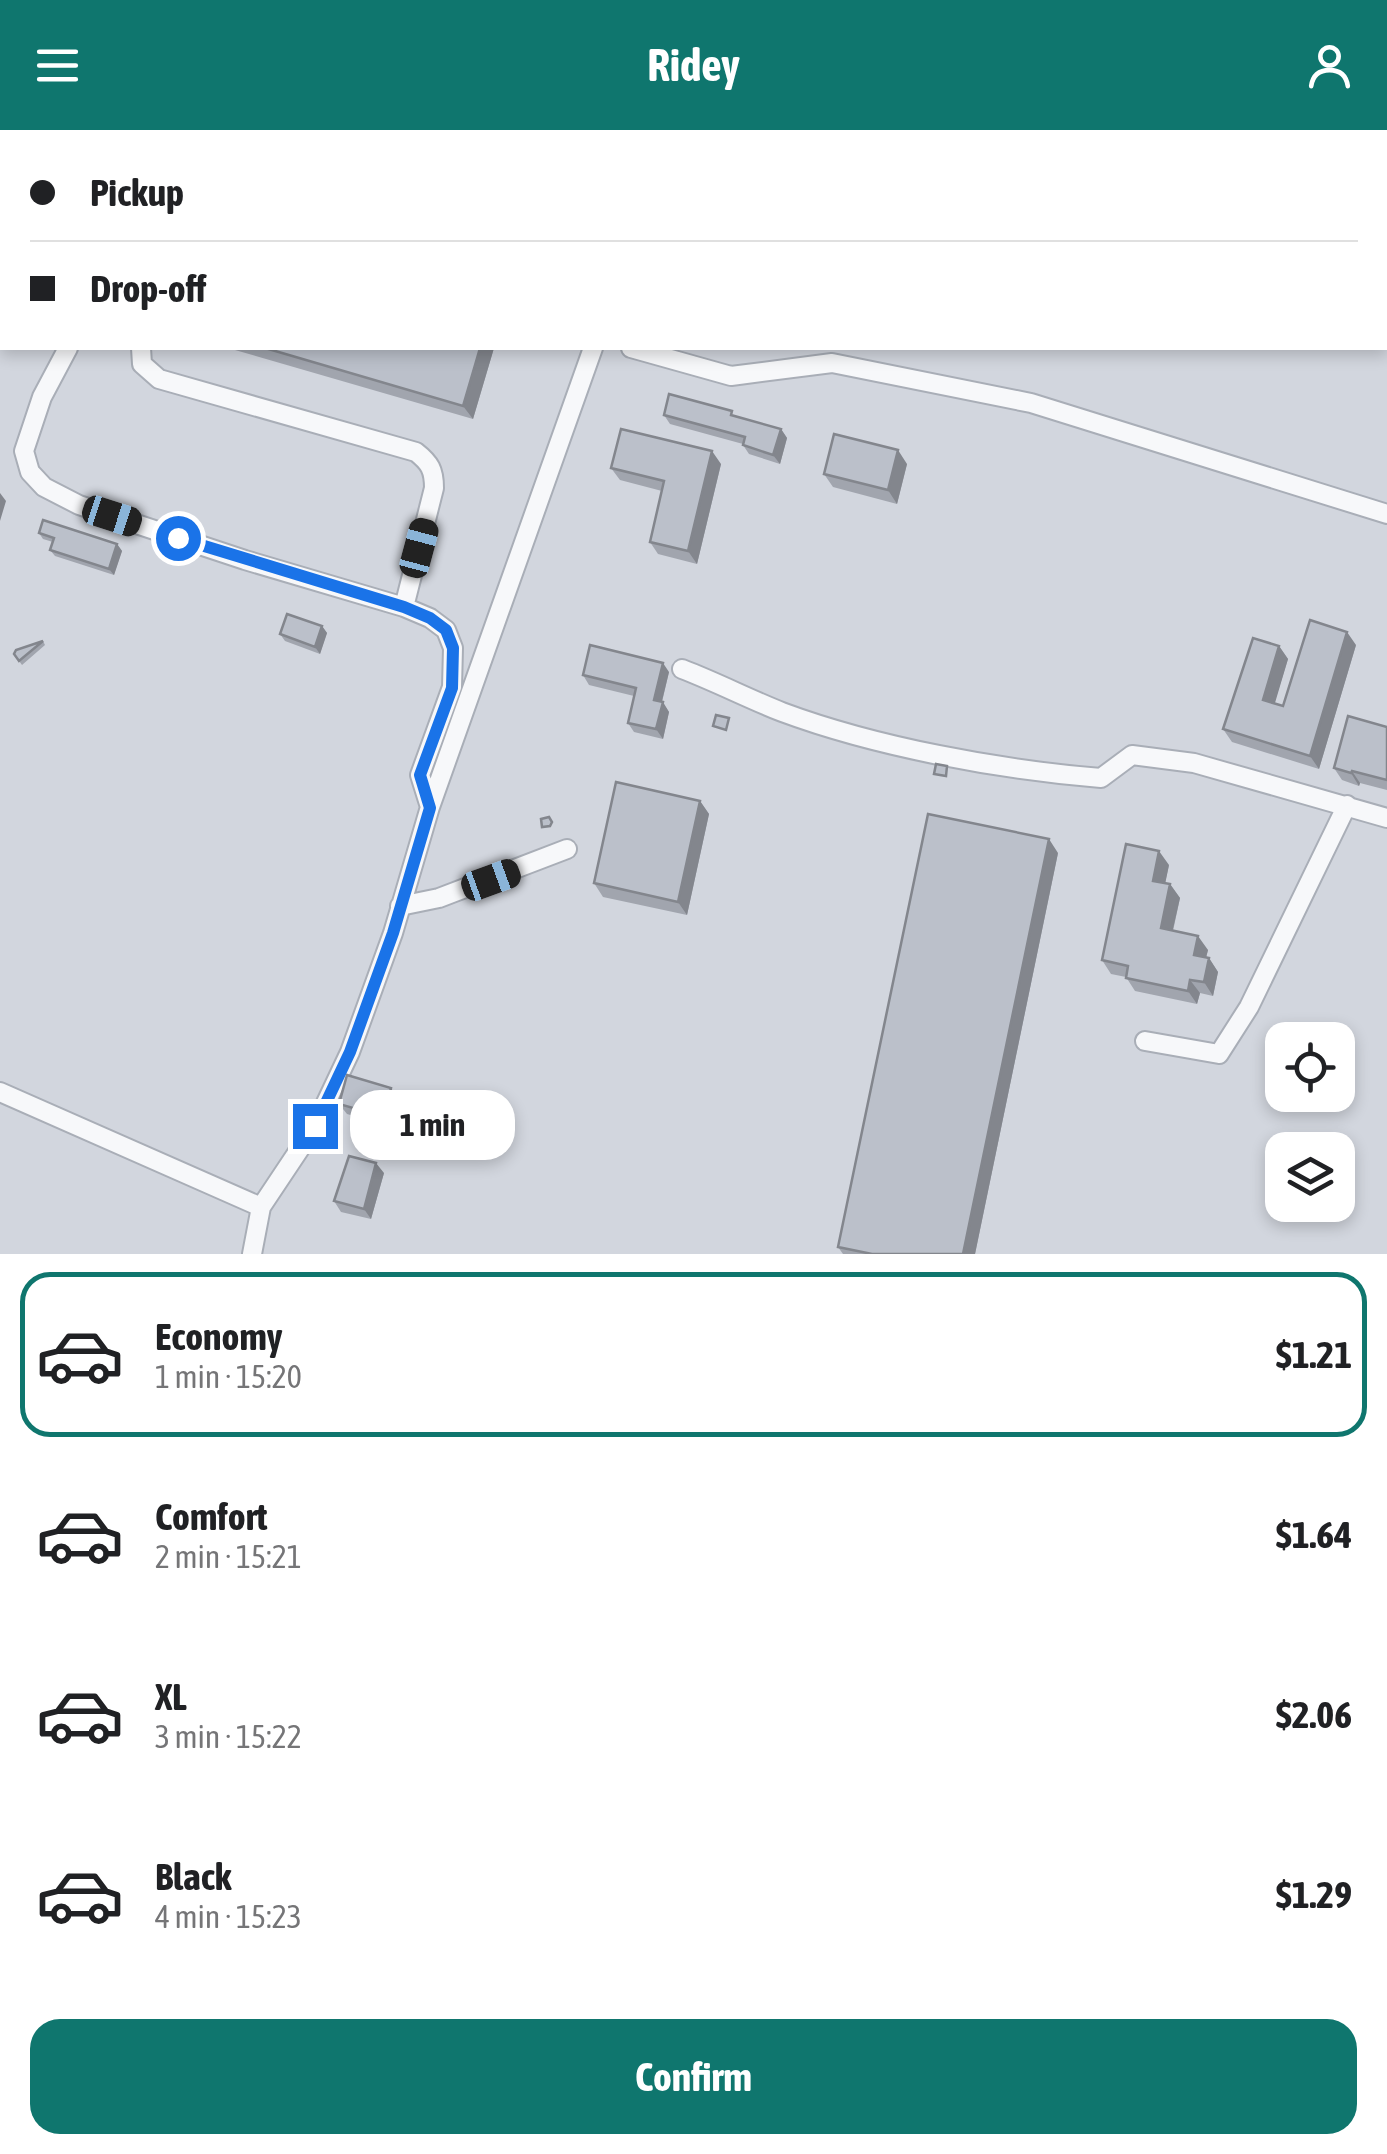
<!DOCTYPE html>
<html lang="en">
<head>
<meta charset="utf-8">
<style>
	:root { --surface:#fff; --page:#f6f6f6; --text:#202124; --muted:#757577; --line:#e0e0e0; --accent:#0f766e }
	body { margin:0; font-family:"Asap Condensed",sans-serif; background:var(--page); color:var(--text); height:100vh; display:flex; flex-direction:column; font-size:38px; white-space:nowrap }
	* { box-sizing:border-box; margin:0 }
	p { font-size:32px; color:var(--muted) }
	.icon { flex:none; width:55px; height:55px; fill:none; stroke:currentColor; stroke-width:2; stroke-linecap:round; stroke-linejoin:round }
	.map { position:relative; height:1124px; overflow:hidden }
	.details { display:flex; flex-direction:column; background:var(--surface); flex:1 }
	.details>* { flex:none }
	.guide { position:absolute; left:0px; top:0px; width:1388px; height:220px; box-shadow:0 5px 15px #0003; display:grid; align-content:center; height:220px; padding:0 30px; background:var(--surface) }
	.tools { position:absolute; left:1265px; top:892px; display:grid; gap:20px }
	.tools a { display:grid; place-items:center; width:90px; height:90px; border-radius:20px; background:var(--surface); box-shadow:0 5px 15px #0003; font-size:50px }
	.end { position:absolute; width:45px; height:45px; margin:-22px; border:12px solid #1a73e8; background:#fff; box-shadow:0 0 0 5px #fff }
	.from { border-radius:50% }
	.bubble { position:absolute; height:70px; border-radius:30px; background:var(--surface); box-shadow:0 5px 15px #0003; font-size:32px; font-weight:700; line-height:70px; text-align:center }
	.car { position:absolute; width:30px; height:60px; margin:-30px -15px; border-radius:12px; box-shadow:0 0 8px 2px #0007; background:linear-gradient(#222 24%,#8ab4d8 0 40%,#222 0 76%,#8ab4d8 0 86%,#222 0) }
	.guide b { display:flex; align-items:center; gap:35px; height:95px; font-size:38px }
	.guide b+b { border-top:2px solid var(--line) }
	.guide i { width:25px; height:25px; background:var(--text) }
	ul { padding:18px 0 0; list-style:none }
	li { display:flex; align-items:center; gap:30px; height:165px; margin:0 20px 15px; padding:0 10px; border:5px solid transparent; border-radius:30px }
	li div { flex:1 }
	li b { display:block; font-size:38px }
	li em { font-style:normal; font-weight:700 }
	li.active { border-color:var(--accent) }
	li>.icon { width:90px; height:90px; stroke-width:1.5 }
	.cta { display:flex; gap:20px; margin-top:auto; padding:20px 30px }
	.cta a { flex:1; height:115px; border-radius:30px; background:var(--accent); color:#fff; font-size:40px; font-weight:700; line-height:115px; text-align:center }
	header { display:flex; justify-content:space-between; align-items:center; height:130px; padding:0 30px; background:var(--accent); color:#fff; font-size:45px; font-weight:700 }
	.map>svg:first-child { display:block }
	.built { fill:#d2d6de; fill-rule:evenodd }
	.lines { fill:none; stroke-linecap:round; stroke-linejoin:round }
	.minor-casing { stroke:#a9aeb7; stroke-width:22 }
	.minor { stroke:#f7f8fa; stroke-width:18 }
	.wall { fill:#a1a5ae }
	.shaded-wall { fill:#83868d }
	.building { fill:#bbc0ca; stroke:#83868d; stroke-width:2.5 }
	.route { stroke:#1a73e8; stroke-width:12 }
</style>
</head>
<body>
<header><svg class="icon" aria-label="menu" viewBox="0 0 24 24"><path d="M4 6h16M4 12h16M4 18h16"/></svg>Ridey<svg class="icon" aria-label="person" viewBox="0 0 24 24"><circle cx="12" cy="8" r="4"/><path d="M4 21q1-7 8-7t8 7"/></svg></header>
<div class="map">
<svg width="1387" height="1124" viewBox="0 0 1387 1124">
	<rect width="100%" height="100%" fill="#e4e7ec"/>
	<path class="built" d="M0,0h1387v1124h-1387zM2,2h1383v216h-1383zM1282,910h56v55h-56zM1282,1020h56v55h-56z"/>
	<g class="lines">
		<defs>
			<path id="minor" d="M462,0l1,2
				M15,2h24
				M536,2l1,-2
				M636,2l1,-2
				M0,9l2,-1
				M68,218l-26,49 -18,54 6,21 14,15 35,18 166,55 159,47 26,11 16,12 7,18 -1,39 -32,88 10,32
				M141,218l1,16 17,15 257,73c14,11 18,18 18,36l-30,119
				M631,218l100,28 101,-13 199,40 356,111
				M682,539c34,13 67,30 100,43 94,35 219,58 319,66l31,-23 62,8 193,55
				M400,776l39,-8 128,-49
				M1145,911l74,13 30,-47 98,-202
				M0,962l261,115
				M252,1124l9,-47 54,-81 35,-74 43,-119 37,-126 163,-459"/>
		</defs>
		<use href="#minor" class="minor-casing"/>
		<use href="#minor" class="minor"/>
	</g>
	<path class="wall" d="M228,218h266l-21,71z
		M664,285l72,1 45,13 6,9 -7,26 -31,-10 -6,-9v-1l-73,-20z
		M721,334l-24,100 -39,-10 -8,-12 12,-51 -42,-11 -9,-12z
		M907,334l-10,40 -64,-17 -9,-13z
		M39,403l78,11 5,7 -8,24 -59,-19 -5,-6 3,-8 -10,-3z
		M322,496l5,7 -7,21 -35,-13 -5,-7z
		M43,511l2,4 -23,20 -8,-11z
		M1356,515l-37,124 -87,-27 -9,-13 56,-83 9,13 -14,45 9,2z
		M669,542l-7,30 7,10 -6,27 -29,-7 -6,-9 6,-27 -45,-11 -6,-10z
		M1387,597v63l-27,-7 -1,3 -17,-6 -8,-12z
		M700,671l9,13 -22,101 -84,-18 -9,-14z
		M1058,723l-83,401h-132l-5,-7z
		M1169,735l-4,18 5,1 10,14 -7,33 35,19 -2,8h3l9,14 -5,24 -13,-3 -3,11 -62,-13 -9,-14 -15,-3 -9,-14z
		M391,958l7,11 -7,28 -44,-13 -8,-10z
		M384,1043l-13,46 -30,-7 -7,-11z"/>
	<path class="shaded-wall" d="M480,218h14l-21,71 -10,-13z
		M781,299l6,9 -7,26 -7,-9z
		M898,320l9,14 -10,40 -9,-14z
		M712,321l9,13 -24,100 -9,-13z
		M0,363l6,8 -6,20z
		M117,414l5,7 -8,24 -5,-6z
		M322,496l5,7 -7,21 -5,-7z
		M1347,502l9,13 -37,124 -9,-13z
		M1279,516l9,13 -16,54 -9,-13z
		M663,533l6,9 -9,37 -6,-9z
		M663,572l6,10 -6,27 -7,-10z
		M1352,641l8,12 -1,3 -8,-13z
		M700,671l9,13 -22,101 -9,-13z
		M1049,709l9,14 -83,401h-12z
		M1159,721l10,14 -6,29 -10,-13z
		M1170,754l10,14 -10,44 -9,-14z
		M1198,806l10,14 -5,19 -9,-14z
		M1209,828l9,14 -5,24 -9,-14z
		M1190,850l10,13 -3,11 -9,-13z
		M391,958l7,11 -7,28 -7,-10z
		M376,1033l8,10 -13,46 -7,-10z"/>
	<path class="building" d="M109,0h39l-1,2h-35l-4,-1z
		M265,218h215l-17,58z
		M669,264l63,17 -1,4 50,14 -8,26 -30,-10 2,-8 -81,-22z
		M621,299l91,22 -24,100 -38,-9 14,-61 -53,-13z
		M834,304l64,16 -10,40 -64,-16z
		M43,390l74,24 -8,25 -59,-19 4,-12 -15,-5z
		M287,484l35,12 -7,21 -35,-13z
		M1310,490l37,12 -37,124 -87,-27 30,-91 26,8 -16,54 20,6z
		M43,511l-24,20 -5,-7 2,-4z
		M590,515l73,18 -9,37 9,2 -7,27 -28,-6 8,-35 -53,-13z
		M716,585l13,3 -3,12 -13,-4z
		M1348,586l39,11v53l-35,-9 -1,2 -17,-5z
		M936,634l11,2 -1,10 -12,-2z
		M616,652l84,19 -22,101 -84,-19z
		M928,684l121,25 -86,415h-91l-34,-7z
		M549,687l3,5 -2,4 -8,1 -1,-8z
		M1126,714l33,7 -6,30 17,3 -9,44 37,8 -4,19 15,3 -5,24 -14,-2 -2,11 -62,-13 2,-12 -26,-6z
		M347,945l44,13 -7,29 -45,-13z
		M349,1026l27,7 -12,46 -30,-8z"/>
	<g class="lines">
		<path class="route" d="M178,408l226,69 26,11 16,12 7,18 -1,40 -32,87 10,33 -37,125 -43,119 -35,74"/>
	</g>
</svg>
<div class="tools">
<a><svg class="icon" aria-label="locate" viewBox="0 0 24 24"><circle cx="12" cy="12" r="6"/><path d="M12 2v4M12 18v4M2 12h4M18 12h4"/></svg></a>
<a><svg class="icon" aria-label="layers" viewBox="0 0 24 24"><path d="M12 4l9 5-9 5-9-5zM3 14l9 5 9-5"/></svg></a>
</div>
<i class="end from" style="left:178px;top:408px"></i>
<i class="end" style="left:315px;top:996px"></i>
<div class="bubble" style="left:350px;top:960px;width:165px">1 min</div>
<i class="car" style="left:112px;top:386px;rotate:108deg"></i>
<i class="car" style="left:419px;top:418px;rotate:15deg"></i>
<i class="car" style="left:491px;top:750px;rotate:70deg"></i>
<div class="guide">
<b><i class="from"></i>Pickup</b>
<b><i></i>Drop-off</b>
</div>
</div>
<section class="details">
<ul>
<li class="active"><svg class="icon" aria-label="car" viewBox="0 0 24 24"><path d="M5 17H2v-5l4-1 3-4h7l3 4 3 1v5h-3M9 17h6M6 11h13"/><circle cx="7" cy="17" r="2"/><circle cx="17" cy="17" r="2"/></svg><div><b>Economy</b><p>1 min · 15:20</p></div><em>$1.21</em></li>
<li><svg class="icon" aria-label="car" viewBox="0 0 24 24"><path d="M5 17H2v-5l4-1 3-4h7l3 4 3 1v5h-3M9 17h6M6 11h13"/><circle cx="7" cy="17" r="2"/><circle cx="17" cy="17" r="2"/></svg><div><b>Comfort</b><p>2 min · 15:21</p></div><em>$1.64</em></li>
<li><svg class="icon" aria-label="car" viewBox="0 0 24 24"><path d="M5 17H2v-5l4-1 3-4h7l3 4 3 1v5h-3M9 17h6M6 11h13"/><circle cx="7" cy="17" r="2"/><circle cx="17" cy="17" r="2"/></svg><div><b>XL</b><p>3 min · 15:22</p></div><em>$2.06</em></li>
<li><svg class="icon" aria-label="car" viewBox="0 0 24 24"><path d="M5 17H2v-5l4-1 3-4h7l3 4 3 1v5h-3M9 17h6M6 11h13"/><circle cx="7" cy="17" r="2"/><circle cx="17" cy="17" r="2"/></svg><div><b>Black</b><p>4 min · 15:23</p></div><em>$1.29</em></li>
</ul>
<div class="cta"><a>Confirm</a></div>
</section>
</body>
</html>
